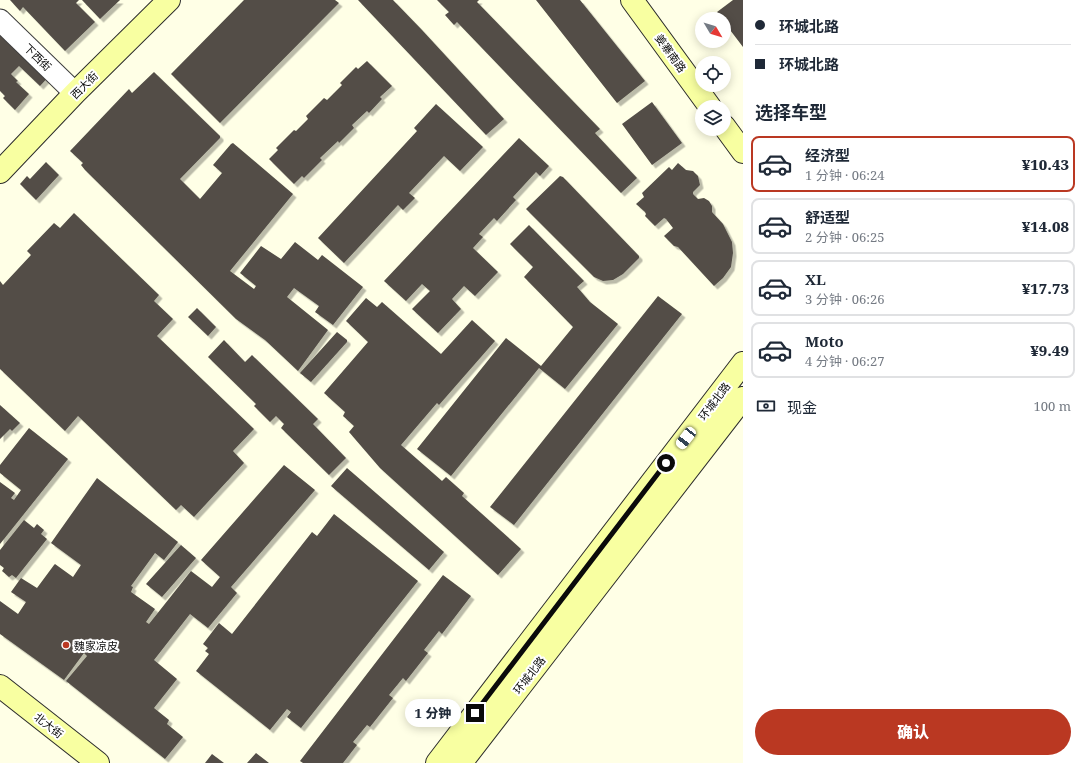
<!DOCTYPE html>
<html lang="zh">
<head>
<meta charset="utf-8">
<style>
	:root { --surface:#fff; --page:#f6f6f7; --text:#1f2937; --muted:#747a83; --line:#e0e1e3; --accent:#ba3822 }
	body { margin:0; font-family:"Noto Serif","Noto Sans SC",serif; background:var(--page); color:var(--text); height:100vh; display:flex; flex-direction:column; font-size:15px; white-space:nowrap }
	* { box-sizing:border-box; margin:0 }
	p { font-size:13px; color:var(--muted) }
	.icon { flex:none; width:22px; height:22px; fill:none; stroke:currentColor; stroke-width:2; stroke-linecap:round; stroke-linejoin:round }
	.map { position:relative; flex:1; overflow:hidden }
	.sheet { display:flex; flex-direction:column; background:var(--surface); width:340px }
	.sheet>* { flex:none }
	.top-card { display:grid; align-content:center; height:88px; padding:0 12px; background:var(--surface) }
	.needle { width:26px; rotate:128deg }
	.tools { position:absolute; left:695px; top:12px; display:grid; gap:8px }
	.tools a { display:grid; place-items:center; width:36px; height:36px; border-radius:50%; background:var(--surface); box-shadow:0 2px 10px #0003; font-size:20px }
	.end { position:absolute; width:18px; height:18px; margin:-9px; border:5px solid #0a0a0a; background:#fff; box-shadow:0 0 0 2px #fff }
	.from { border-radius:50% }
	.bubble { position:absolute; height:28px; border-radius:14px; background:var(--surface); box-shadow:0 2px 10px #0003; font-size:13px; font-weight:800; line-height:28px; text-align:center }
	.car { position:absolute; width:12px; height:24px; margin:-12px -6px; border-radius:5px; box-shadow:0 0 3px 1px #0007; background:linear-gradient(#fff 24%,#345 0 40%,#fff 0 76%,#345 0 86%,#fff 0) }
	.top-card b { display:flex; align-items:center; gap:14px; height:38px; font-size:15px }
	.top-card b+b { border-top:1px solid var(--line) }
	.top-card i { width:10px; height:10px; background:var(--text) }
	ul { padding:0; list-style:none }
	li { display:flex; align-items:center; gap:12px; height:56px; margin:0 8px 6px; padding:0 4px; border:2px solid var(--line); border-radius:8px }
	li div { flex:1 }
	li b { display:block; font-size:15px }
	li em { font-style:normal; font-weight:800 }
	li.on { border-color:var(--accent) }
	li>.icon { width:36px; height:36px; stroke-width:1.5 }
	h2 { padding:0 12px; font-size:18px; line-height:48px }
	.pay { display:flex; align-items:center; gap:10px; height:44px; padding:0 12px; font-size:15px }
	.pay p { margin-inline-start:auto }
	.action { display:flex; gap:8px; margin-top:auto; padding:8px 12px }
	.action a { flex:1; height:46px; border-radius:24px; background:var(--accent); color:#fff; font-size:16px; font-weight:800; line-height:46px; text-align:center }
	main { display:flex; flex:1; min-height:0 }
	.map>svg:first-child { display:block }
	.building { fill:#524d46; filter:url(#shadow) }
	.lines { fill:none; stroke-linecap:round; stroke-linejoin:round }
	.street-casing { stroke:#3d3d3d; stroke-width:23 }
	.secondary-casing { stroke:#2c2c2c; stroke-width:24 }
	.street { stroke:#fff; stroke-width:21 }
	.secondary { stroke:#f8ffa1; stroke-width:22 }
	.route { stroke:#0a0a0a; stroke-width:5 }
	.poi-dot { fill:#ba3822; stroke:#fff; stroke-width:1.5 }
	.labels { text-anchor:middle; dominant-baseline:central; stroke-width:4; stroke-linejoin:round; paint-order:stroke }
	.street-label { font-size:11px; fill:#0a0a0a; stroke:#fff }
	.poi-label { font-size:11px; fill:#0a0a0a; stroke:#fff; text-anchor:start }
</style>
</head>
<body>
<main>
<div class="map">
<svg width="743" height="763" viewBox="0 0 743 763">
	<defs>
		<filter id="shadow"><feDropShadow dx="3.5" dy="3.5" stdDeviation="0" flood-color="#0004"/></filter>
	</defs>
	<rect width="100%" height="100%" fill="#ffffe6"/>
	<path class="building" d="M10,0h69l-3,3 19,19 -30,29 -42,-44 -3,4z
		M82,0h38l-20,19z
		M244,0h91l4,3 -119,120 -49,-49z
		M358,0h35l29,30 82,89 -18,16z
		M437,0h42l-2,2 123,127 -5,4 42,45 -16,15 -164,-171 -3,3 -9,-10 4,-3z
		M536,0h44l65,81 -28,22z
		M733,0h10v47l-19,-25v-3h-2l-5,-7z
		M0,23l53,49 -13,14 -21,-20 -8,8 7,7 -2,1 13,12 -14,16 -12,-12 2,-2 -5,-5z
		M367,61l25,25 -12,11 2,2 -13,14 -2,-2 -15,14 2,3 -15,15 -1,-2 -18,17 2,2 -18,18 -2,-2 -8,8 -25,-25 9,-9 -2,-2 18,-18 2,1 12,-12 -2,-3 18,-18 3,2 15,-15 -2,-2 16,-16 2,2z
		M154,72l66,64v2l-40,41 20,20 22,-26 -9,-8 18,-21 2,-1 60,51 -63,77 24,18 2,-3 -16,-13 21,-27 20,13 14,-17 23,18 4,-5 41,32 -30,38 -18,-13 4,-6 -25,-18 -7,9 41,33 -30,41 -33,-31 -29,-21 -151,-149 -4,-5 2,-2 -13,-12 59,-62 3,4z
		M652,102l30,41 -30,22 -30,-41z
		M436,104l47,43 -23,24 -16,-15 -35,37 6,5 -12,12 -5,-5 -54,58 -26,-25 99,-107 -3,-3z
		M519,138l30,28 -9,10 -4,-4 -23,25 3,3 -19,21 -3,-3 -15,16 4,3 -10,11 25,24 -23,24 -11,-10 -12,13 9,10 -23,24 -26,-24 18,-18 -8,-7 -16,17 -22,-20z
		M46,162l13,13 -23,25 -16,-16 7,-8 3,3z
		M678,163l8,7 7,1 5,5 2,9 -7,7v2l5,5 6,-1 5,3 3,5v6l11,12 9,18 1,11 -2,14 -8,11 -9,8 -36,-39 -4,-1 -10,-10 9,-8 -7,-9 -2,-1 -9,8 -10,-10 1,-2 -1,-2 -9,-8 8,-7 -2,-4 27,-26 3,3z
		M560,176l3,1 76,79v2l-16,16 -10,6 -10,1 -9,-4 -68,-68z
		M74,213l85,82 -5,6 19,18 -16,17 97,93 -21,22 11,12 -50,54 -13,-12 -5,5 -98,-94 -13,15 -65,-62v-88l3,4 28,-30 -4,-4 27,-28 6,5z
		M529,225l55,56 -7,6 1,1 12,14 28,22 -53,65 -26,-21 -88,108 -34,-27 89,-111 35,28 32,-39 -49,-50 9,-10 -23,-23z
		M658,296l24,18 -168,211 -24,-18z
		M366,298l11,9 5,-5 59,52 31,-34 23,21 -56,64 -2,-2 -36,42 41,36 4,-4 18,16 -2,3 59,53 -23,26 -118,-107 -31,-36 5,-6 -11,-10 2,-4 -21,-19 44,-51 -22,-21z
		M197,308l19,19 -8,9 -20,-19z
		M337,332l10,8v2l-36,40 -11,-9z
		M224,340l21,22 7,-7 66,64 -5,5 33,34 -17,17 -48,-47 3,-4 -8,-8 -6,6 -16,-16 2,-2 -48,-47z
		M0,405l20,18 -8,8 -2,-2 -10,10z
		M29,428l39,31 -68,85v-62l15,11 -4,5 3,2 7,-10 -21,-17v-8z
		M284,465l31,25 -84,97 6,6 -29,35 -18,-14 -36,46 23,19 -23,29 15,12 -2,4 16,13 -18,22 -99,-78 21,-25 -3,-3 -20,27 -64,-46v-33l18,13 8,-12 -15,-10 10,-14 16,10 17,-23 1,-1 18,13 8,-12 -30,-22 46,-65 81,64 -14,18 -9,-7 -24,33 2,1 -2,5 24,17 -9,13 3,2 42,-53 21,16 8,-10 -19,-17z
		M347,468l97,84 -15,18 -98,-84z
		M334,514l84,67 -117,147 -14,-11 4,-5 -4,-3 -17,21 -74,-59 13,-17 -4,-3 3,-3 -5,-4 16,-21 13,11 80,-102 5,4z
		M24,520l10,8 3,-4 7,6 -3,4 6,5 -31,39 -4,-3 -3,2 -7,-6 2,-3 -4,-3v-15z
		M181,545l15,13 -34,39 -16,-13z
		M443,575l28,21 -29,38 -3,-3 -15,19 4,3 -22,28 -3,-3 -14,17 4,3 -23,29 -3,-2 -14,17 4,3 -14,18h-40l-3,-2z
		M256,753l13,10h-22z
		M212,754l12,9h-19z"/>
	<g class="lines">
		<defs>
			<path id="street" d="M0,20l75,73"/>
			<path id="secondary" d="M632,0l78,107
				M724,126l19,26
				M0,172l75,-79 94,-93
				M0,686l98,77
				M437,763l306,-400
				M461,763l282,-365"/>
		</defs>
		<use href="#street" class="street-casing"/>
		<use href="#secondary" class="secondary-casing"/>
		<use href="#street" class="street"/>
		<use href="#secondary" class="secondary"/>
	</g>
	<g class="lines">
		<path class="route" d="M475,713l191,-250"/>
	</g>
	<circle class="poi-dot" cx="66" cy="645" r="4"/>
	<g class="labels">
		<g class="street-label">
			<text transform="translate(671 53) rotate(54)">姜寨南路</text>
			<text transform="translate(38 57) rotate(44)">下西街</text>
			<text transform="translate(84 85) rotate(-45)">西大街</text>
			<text transform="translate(714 401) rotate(-53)">环城北路</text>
			<text transform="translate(529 675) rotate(-52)">环城北路</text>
			<text transform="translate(49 725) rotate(38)">北大街</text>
		</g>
		<g class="poi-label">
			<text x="74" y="645">魏家凉皮</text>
		</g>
	</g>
</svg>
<div class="tools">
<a><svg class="needle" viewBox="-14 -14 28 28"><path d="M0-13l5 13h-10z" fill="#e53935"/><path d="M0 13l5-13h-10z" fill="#747a83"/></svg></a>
<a><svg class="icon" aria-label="locate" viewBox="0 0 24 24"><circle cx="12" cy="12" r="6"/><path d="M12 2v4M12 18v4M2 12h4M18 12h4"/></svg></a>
<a><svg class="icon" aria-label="layers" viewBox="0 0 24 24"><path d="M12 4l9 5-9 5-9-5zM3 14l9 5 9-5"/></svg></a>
</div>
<i class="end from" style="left:666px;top:463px"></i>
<i class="end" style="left:475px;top:713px"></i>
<div class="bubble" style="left:405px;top:699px;width:56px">1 分钟</div>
<i class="car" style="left:686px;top:438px;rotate:218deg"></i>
</div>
<section class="sheet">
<div class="top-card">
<b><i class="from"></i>环城北路</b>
<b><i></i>环城北路</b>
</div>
<h2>选择车型</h2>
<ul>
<li class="on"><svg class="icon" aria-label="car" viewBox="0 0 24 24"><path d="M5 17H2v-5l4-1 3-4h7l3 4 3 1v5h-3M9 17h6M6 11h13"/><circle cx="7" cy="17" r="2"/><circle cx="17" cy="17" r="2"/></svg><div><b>经济型</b><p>1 分钟 · 06:24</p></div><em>¥10.43</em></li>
<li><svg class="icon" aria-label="car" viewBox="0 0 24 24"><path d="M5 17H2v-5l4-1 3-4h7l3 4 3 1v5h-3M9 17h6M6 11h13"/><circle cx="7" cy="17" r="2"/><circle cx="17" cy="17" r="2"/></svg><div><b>舒适型</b><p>2 分钟 · 06:25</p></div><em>¥14.08</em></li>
<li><svg class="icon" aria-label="car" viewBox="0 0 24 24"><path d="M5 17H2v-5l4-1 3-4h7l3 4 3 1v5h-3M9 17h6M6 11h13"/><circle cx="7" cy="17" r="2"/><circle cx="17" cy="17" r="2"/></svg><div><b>XL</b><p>3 分钟 · 06:26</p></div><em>¥17.73</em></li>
<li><svg class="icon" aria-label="car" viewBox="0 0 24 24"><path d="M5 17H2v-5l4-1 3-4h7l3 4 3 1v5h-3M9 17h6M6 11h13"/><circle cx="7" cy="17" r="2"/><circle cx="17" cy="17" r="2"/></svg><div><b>Moto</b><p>4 分钟 · 06:27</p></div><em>¥9.49</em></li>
</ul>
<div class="pay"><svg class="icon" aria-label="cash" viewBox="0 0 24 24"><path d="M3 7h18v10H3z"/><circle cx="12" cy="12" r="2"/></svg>现金<p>100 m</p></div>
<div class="action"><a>确认</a></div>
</section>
</main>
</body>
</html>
